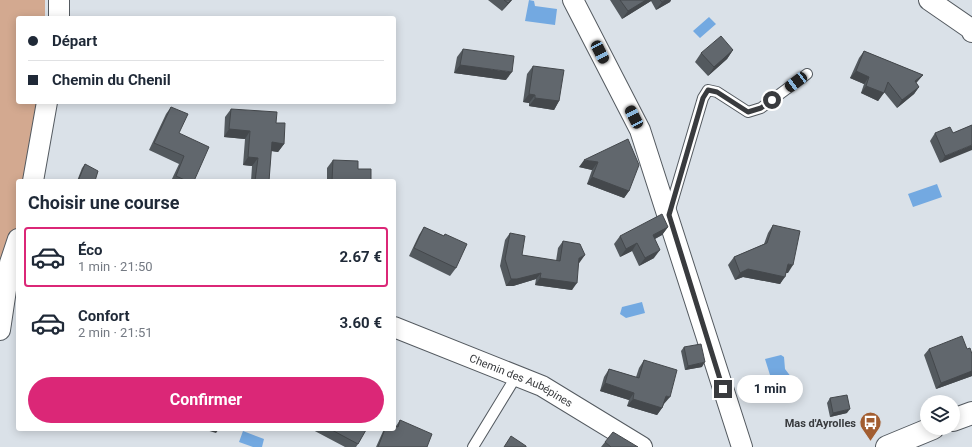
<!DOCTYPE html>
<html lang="fr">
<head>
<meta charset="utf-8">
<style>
	:root { --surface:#fff; --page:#f2f2f3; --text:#1f2937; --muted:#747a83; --line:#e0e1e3; --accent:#db2777 }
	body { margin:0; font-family:Roboto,sans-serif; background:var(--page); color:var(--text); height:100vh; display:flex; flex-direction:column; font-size:15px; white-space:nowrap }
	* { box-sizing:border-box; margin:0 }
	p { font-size:13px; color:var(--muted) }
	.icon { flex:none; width:22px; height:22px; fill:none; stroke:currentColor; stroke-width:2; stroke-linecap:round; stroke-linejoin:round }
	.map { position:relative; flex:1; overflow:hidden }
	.side { position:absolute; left:16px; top:179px; width:380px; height:252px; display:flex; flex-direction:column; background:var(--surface); border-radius:4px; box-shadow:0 2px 10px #0003 }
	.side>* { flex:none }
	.guide { position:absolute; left:16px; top:16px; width:380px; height:88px; border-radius:4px; box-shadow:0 2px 10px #0003; display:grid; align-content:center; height:88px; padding:0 12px; background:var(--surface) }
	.controls { position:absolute; left:920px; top:395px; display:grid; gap:8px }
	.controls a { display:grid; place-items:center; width:40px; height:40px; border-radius:50%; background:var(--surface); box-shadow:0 2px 10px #0003; font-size:20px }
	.end { position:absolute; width:18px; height:18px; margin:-9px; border:5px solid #393b3e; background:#fff; box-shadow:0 0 0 2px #fff }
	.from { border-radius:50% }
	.bubble { position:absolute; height:28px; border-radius:14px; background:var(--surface); box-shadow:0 2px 10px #0003; font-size:13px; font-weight:700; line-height:28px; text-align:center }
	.car { position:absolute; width:12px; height:24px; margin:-12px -6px; border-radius:5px; box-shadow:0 0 3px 1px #0007; background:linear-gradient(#222 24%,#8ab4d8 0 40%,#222 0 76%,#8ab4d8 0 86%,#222 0) }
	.guide b { display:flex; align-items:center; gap:14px; height:38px; font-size:15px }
	.guide b+b { border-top:1px solid var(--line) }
	.guide i { width:10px; height:10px; background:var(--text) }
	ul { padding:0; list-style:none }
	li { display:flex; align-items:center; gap:12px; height:60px; margin:0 8px 6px; padding:0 4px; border:2px solid transparent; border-radius:4px }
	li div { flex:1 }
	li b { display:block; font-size:15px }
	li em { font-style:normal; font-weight:700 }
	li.current { border-color:var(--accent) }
	li>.icon { width:36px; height:36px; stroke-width:1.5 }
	h2 { padding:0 12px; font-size:18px; line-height:48px }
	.action { display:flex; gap:8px; margin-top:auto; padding:8px 12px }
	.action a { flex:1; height:46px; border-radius:24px; background:var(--accent); color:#fff; font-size:16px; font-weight:700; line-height:46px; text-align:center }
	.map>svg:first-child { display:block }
	.green { fill:#d3a990 }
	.water { fill:#73a9e1 }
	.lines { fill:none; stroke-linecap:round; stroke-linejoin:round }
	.service-casing { stroke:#545a60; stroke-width:12 }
	.minor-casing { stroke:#545a60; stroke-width:22 }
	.tertiary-casing { stroke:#545a60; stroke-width:24 }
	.service { stroke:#fff; stroke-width:10 }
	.minor { stroke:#fff; stroke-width:20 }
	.tertiary { stroke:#fff; stroke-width:22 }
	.wall { fill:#53595e }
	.shaded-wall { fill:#44484c }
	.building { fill:#61676d; stroke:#44484c }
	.route { stroke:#393b3e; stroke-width:5 }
	.labels { text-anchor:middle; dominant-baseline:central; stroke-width:4; stroke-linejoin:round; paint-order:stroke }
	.street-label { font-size:11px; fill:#393b3e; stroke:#dae1e8 }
	.poi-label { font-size:11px; font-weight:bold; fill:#393b3e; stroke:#dae1e8; text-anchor:end }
</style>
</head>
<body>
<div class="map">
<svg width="972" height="447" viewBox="0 0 972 447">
	<rect width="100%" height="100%" fill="#dae1e8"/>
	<path class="green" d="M0,0h45v18h-27v84h20l-14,79h-6v36l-18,102z"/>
	<path class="water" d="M529,0l5,1 1,5 22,3 -2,16 -30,-4z
		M709,17l7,7 -16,14 -7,-7z
		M937,184l5,13 -29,10 -5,-13z
		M642,302l3,11 -19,5 -6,-4 2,-7z
		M781,355l3,2 1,12 10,13 -14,10 -11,-17 -5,-16z
		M243,431l21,8 -2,8h-9l-14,-5z"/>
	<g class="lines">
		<defs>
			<path id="service" d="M669,213l34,-115 5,-8 9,2 31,20 13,-4 46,-34
				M473,447l44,-72"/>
			<g id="minor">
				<path d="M573,0l67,130 102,317"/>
				<path d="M929,0l42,29 1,3"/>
				<path d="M59,18v-18"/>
				<path d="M33,181l14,-79"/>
				<path id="s1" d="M394,327l148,59 100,61"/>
				<path d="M0,330l10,-67 8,-24"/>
			</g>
			<path id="tertiary" d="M953,420l19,-7
				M887,447l46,-19"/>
		</defs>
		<use href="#service" class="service-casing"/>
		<use href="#minor" class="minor-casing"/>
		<use href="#tertiary" class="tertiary-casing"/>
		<use href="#service" class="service"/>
		<use href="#minor" class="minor"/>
		<use href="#tertiary" class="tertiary"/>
	</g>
	<path class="wall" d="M488,0h24l-10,11z
		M610,0h61l-1,2 -14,8 -5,-9 -29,18z
		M463,49l43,31 -52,-7 3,-16z
		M733,50l-6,9 -19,17 -13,-14 6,-9z
		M864,51l59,24 -7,8 3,4 -5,7 -17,14 -13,-16 -6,9 -17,-8 3,-9 -14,-6 9,-20z
		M533,66l26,35 -5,9 -25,-4v-3l-6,-1 4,-28z
		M171,107l8,26 15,48h-23l8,-17 -30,-14 17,-36z
		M231,109l45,14 8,21 -6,8 -7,-1 -2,30h-18l1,-15 -9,-1 2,-26 -21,-2 1,-20z
		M972,125l-32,38 -10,-22 5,-8h18z
		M628,139l1,52 -5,7 -37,-14 5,-14 -13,-3z
		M333,160l38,21h-44v-13z
		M85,164l10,17h-18l5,-13z
		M773,225l15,48h-2l-6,11 -37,-7 -8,3 -7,-15 6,-8 30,-13 4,-11z
		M424,227l20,9 1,-2 11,34 -6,8 -41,-20 10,-21z
		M668,227l-6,8 -7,4 -1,19 -15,8 -7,-15 -12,6 -6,-13 6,-8z
		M510,233l12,22 34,6 2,-13 5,-7 17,21 -1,1 -7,27 -37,-5 1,-6 -23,7h-7l-6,-20 5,-26z
		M684,347l18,20 -17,3 -4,-19z
		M929,349h38l5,5v22l-36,13 -12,-34z
		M644,360l20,44 -2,4 -5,7 -30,-9 2,-6 -29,-9 4,-14 5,-8 27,8 3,-9z
		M830,398l17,15 -17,4 -3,-14z
		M400,420l27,27h-51l8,-18h10z
		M311,429h53l-6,15 -2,3h-11z
		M605,442l33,5h-37z"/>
	<path class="shaded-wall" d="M511,0h1l-10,11 6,-8z
		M646,0h6l-1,1 -29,18 6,-8z
		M666,0h5l-1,2 -14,8 6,-8z
		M733,50l-6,9 -19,17 6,-9z
		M460,65l52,7 -6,8 -52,-7z
		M856,71l13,6 -5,7 -14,-6z
		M923,75l-6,7 -7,6 5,-7z
		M866,86l18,7 -6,8 -17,-8z
		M919,87l-5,7 -17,14 5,-8z
		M529,94l6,1 -6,8 -6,-1z
		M535,98l24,3 -5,9 -25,-4z
		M229,129l21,2 -5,8 -21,-2z
		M272,142l12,2 -6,8 -12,-2z
		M972,145v5l-32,13 5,-7z
		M248,157l10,1 -6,8 -9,-1z
		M584,160l14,2 -6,8 -13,-3z
		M592,177l37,14 -5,7 -37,-14z
		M668,227l-6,8 -15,8 6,-8z
		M637,243l-5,8 -12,6 6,-8z
		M660,250l-6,8 -15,8 6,-8z
		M585,255l-5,7 -5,3 4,-7z
		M788,264l5,1 -5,8 -6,-1z
		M748,269l37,8 -5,7 -37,-7 -8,3 5,-7z
		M541,273l-5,6 -23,7h-7l5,-7z
		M540,278l37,5 -5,7 -37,-5z
		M705,362l-3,5 -17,3 3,-4z
		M972,371v5l-36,13 5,-6z
		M605,383l29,10 -5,7 -29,-9z
		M666,396l4,1 -6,7 -3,-1z
		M633,399l29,9 -5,7 -30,-9z
		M850,409l-3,4 -17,4 3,-4z
		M203,429h16l-3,4z"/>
	<path class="building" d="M504,0h7l-3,3z
		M620,0h26l-18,11z
		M660,0h6l-4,2z
		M721,36l12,14 -19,17 -13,-14z
		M463,49l51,7 -2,16 -52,-7z
		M864,51l59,24 -8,6 4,6 -17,13 -14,-18 -4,11 -18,-7 3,-9 -13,-6z
		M533,66l31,4 -5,31 -24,-3v-3l-6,-1z
		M171,107l17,7 -9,19 30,14 -15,34h-7l-11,-5 8,-20 -30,-13z
		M231,109l46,3 -1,11h9l-1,21 -12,-2 -3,39h-14l3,-23 -10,-1 2,-26 -21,-2z
		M972,125v20l-27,11 -10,-23 15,-6 3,6z
		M628,139l11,26 -10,26 -37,-14 6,-15 -14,-2z
		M333,160l25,1v8h13v12h-39z
		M85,164l13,7 -3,10h-17z
		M662,214l6,13 -15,8 7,15 -15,8 -8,-15 -11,6 -6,-13z
		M773,225l27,6 -7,34 -5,-1 -3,13 -37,-8 -8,4 -6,-16 33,-14z
		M424,227l20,9 1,-2 22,10 -11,24 -42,-20z
		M510,233l15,3 -3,19 38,6 3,-20 17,3 5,11 -6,3 -2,25 -37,-5 1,-5 -24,6h-6l-6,-20z
		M962,336l5,13 3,-1 2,6v17l-31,12 -12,-34z
		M701,344l4,18 -17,4 -4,-19z
		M644,360l33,10 -7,27 -4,-1 -4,12 -29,-9 1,-6 -29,-10 4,-14 30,9z
		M847,395l3,14 -17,4 -3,-15z
		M400,420l32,14 -5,13h-49l7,-18h9v-3l4,1z
		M330,429h34l2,1 -8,14z
		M613,432l25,15h-27l-6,-5z
		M511,436l15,10v1h-22z"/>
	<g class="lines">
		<path class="route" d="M723,389l-54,-174 34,-117 5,-8 9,2 31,20 13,-4 11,-8"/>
	</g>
	<defs>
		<symbol id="bus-pin" viewBox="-11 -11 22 30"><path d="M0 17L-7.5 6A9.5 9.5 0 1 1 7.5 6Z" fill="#a25d30" stroke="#dae1e8"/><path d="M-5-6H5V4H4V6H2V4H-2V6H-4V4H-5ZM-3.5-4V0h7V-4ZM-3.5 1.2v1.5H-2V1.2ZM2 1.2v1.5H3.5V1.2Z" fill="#fff"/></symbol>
	</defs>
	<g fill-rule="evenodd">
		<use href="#bus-pin" x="858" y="410" width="25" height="34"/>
	</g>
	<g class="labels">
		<g class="street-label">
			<text stroke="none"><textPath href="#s1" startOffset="138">Chemin des Aubépines</textPath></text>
		</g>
		<g class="poi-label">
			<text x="856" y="423">Mas d'Ayrolles</text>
		</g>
	</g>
</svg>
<div class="controls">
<a><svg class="icon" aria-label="layers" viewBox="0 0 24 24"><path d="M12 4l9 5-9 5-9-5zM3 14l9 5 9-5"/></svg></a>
</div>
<i class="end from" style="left:772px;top:100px"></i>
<i class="end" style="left:723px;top:389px"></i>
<div class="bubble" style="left:737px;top:375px;width:66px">1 min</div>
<i class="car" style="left:600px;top:52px;rotate:153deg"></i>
<i class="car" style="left:796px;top:82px;rotate:233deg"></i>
<i class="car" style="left:634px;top:117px;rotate:333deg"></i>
<div class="guide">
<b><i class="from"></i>Départ</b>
<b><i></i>Chemin du Chenil</b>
</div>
<section class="side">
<h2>Choisir une course</h2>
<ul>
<li class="current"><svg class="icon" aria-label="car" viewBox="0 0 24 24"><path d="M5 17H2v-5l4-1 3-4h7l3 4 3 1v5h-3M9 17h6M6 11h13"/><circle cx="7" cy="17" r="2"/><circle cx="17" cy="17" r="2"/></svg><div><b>Éco</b><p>1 min · 21:50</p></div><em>2.67 €</em></li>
<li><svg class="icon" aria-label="car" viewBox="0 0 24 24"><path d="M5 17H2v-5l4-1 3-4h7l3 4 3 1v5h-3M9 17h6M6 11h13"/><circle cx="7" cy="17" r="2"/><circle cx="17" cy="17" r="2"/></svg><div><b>Confort</b><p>2 min · 21:51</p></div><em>3.60 €</em></li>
</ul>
<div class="action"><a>Confirmer</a></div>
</section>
</div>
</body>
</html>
